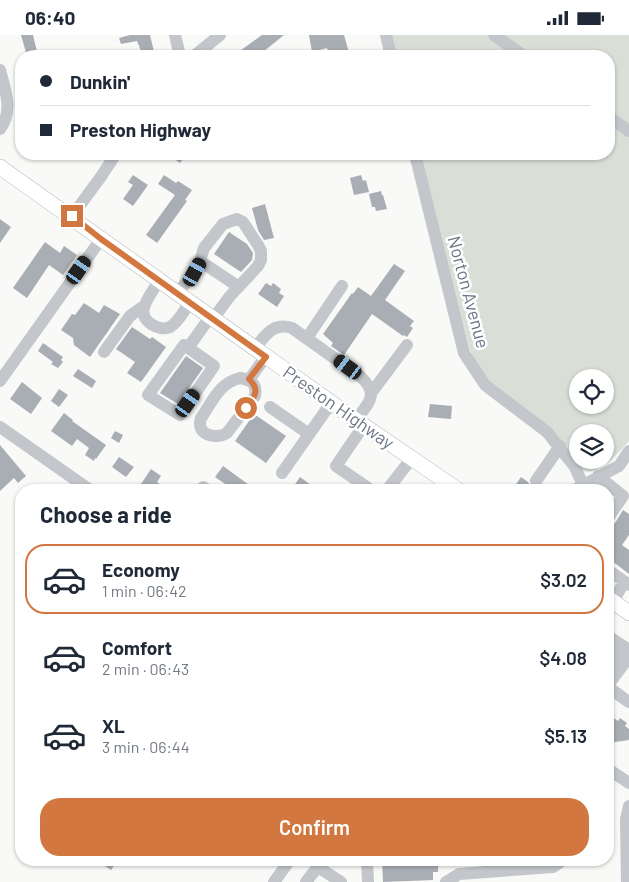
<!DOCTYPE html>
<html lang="en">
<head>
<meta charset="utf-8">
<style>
	:root { --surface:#fff; --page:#f2f2f3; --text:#1f2937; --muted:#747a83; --line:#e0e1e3; --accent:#d2773f }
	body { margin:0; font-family:Barlow,sans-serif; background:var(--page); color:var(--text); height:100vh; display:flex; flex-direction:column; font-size:19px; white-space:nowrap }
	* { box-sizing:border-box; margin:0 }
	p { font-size:16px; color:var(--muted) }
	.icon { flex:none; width:28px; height:28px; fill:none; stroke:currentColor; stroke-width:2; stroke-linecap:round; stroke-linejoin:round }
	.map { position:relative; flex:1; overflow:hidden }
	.details { position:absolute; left:15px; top:449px; width:599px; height:382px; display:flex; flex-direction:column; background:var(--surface); border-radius:20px; box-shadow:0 1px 4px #0004 }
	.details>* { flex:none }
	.guide { position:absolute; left:15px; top:15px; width:600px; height:110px; border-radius:20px; box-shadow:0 1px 4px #0004; display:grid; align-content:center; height:110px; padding:0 25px; background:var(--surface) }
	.tools { position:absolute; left:569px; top:334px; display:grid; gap:10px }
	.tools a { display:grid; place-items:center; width:45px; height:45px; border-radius:50%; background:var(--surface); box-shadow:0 1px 4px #0004; font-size:25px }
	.end { position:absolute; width:22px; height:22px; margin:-11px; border:6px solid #d2773f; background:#fff; box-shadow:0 0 0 2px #fff }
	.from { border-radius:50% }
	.car { position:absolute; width:15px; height:30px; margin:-15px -8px; border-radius:6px; box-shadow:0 0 4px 1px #0007; background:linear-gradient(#222 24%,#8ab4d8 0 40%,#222 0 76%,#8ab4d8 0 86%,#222 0) }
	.guide b { display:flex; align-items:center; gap:18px; height:48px; font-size:19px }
	.guide b+b { border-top:1px solid var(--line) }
	.guide i { width:12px; height:12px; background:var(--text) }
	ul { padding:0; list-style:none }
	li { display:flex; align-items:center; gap:15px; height:70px; margin:0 10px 8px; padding:0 15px; border:2px solid transparent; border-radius:20px }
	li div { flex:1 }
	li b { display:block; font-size:19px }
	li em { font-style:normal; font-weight:600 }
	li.selected { border-color:var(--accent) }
	li>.icon { width:45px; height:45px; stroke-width:1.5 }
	h2 { padding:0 25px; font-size:22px; line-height:60px }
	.cta { display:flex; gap:10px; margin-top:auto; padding:10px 25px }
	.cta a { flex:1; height:58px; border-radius:20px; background:var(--accent); color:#fff; font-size:20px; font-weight:600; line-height:58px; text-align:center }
	.status { display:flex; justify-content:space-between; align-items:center; height:35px; padding:0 25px; background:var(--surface); direction:ltr }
	.status svg { height:14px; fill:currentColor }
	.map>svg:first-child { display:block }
	.green { fill:#d9ded7; fill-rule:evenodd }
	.building { fill:#a9aeb5 }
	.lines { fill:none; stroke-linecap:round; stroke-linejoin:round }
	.major-casing { stroke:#b5b8bc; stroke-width:16 }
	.minor { stroke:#c3c6ca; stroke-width:12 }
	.major { stroke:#fff; stroke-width:15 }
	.route { stroke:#d2773f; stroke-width:6 }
	.labels { text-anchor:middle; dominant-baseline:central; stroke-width:5; stroke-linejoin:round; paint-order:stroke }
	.street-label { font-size:18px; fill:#6c7685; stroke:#fff }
</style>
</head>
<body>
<div class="status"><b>06:40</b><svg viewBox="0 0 49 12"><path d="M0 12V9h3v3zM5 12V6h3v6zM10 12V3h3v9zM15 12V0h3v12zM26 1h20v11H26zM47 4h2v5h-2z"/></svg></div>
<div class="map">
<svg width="629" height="847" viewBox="0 0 629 847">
	<rect width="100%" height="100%" fill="#f9f9f7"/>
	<path class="green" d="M391,0h97l30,21h-122z
		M501,0h128v91l-20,-14v-56h-79z
		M609,86l20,14v306c-10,11 -31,37 -47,29l-16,-25 -15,-15 -60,-47 -15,-20 -7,-16 -50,-193h190zM578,342h27v28h-27zM578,398h27v27h-27z"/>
	<path class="building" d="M21,0h12l5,21h-11z
		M130,0h20l5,21h-12l-6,-15 -16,3 -2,-6z
		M262,0h22l-26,21h-25z
		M309,0h35l6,21h-21l-2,-8 -15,4z
		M167,119h20l-7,9z
		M133,140l15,10 -15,21 -10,-7 10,-14 -5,-3z
		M164,140l12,8 2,-2 14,9 -7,10 2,1 -30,42 -11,-8 29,-40 -17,-11z
		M361,140l2,6 3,-1 3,12 -15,3 -4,-17z
		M381,156l1,4h1l4,14 -11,2 -1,-4h-3l-3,-13z
		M265,169l9,34 -10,2 -6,-10 -6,-22z
		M0,184l11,8 -11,16z
		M229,197l18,12 6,9 -1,7 -11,12 -27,-18z
		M45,207l15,11 4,-7 13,9 -14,20 -14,-10 -22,33 -14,-10z
		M394,229l11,7 -20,29 29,21 -4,5 3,2 -6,9 -3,-2 -1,1 -31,-22 -28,41 -13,-9 2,-3 -10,-9 29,-41 1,1 5,-7 13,9z
		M266,248l5,3 2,-3 8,6 -2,4 5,3 -7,11 -19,-13z
		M84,268l15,10 5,-8 16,9 -30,43 -16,-12 -1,-7 -12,-8 11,-16 3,1z
		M132,292l18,12 2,-2 14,10 -25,35 -14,-9 8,-11 -19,-13z
		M43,308l20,14 -2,3 2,2 -5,6 -7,-4 2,-2 -15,-11z
		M186,321l17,12 -25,36 -18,-11z
		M78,334l18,12 -4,7 -19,-12z
		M22,347l20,16 -11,16 -21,-15z
		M59,354l9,6 -9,12 -8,-6z
		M430,369l22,2 -1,13 -23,-2z
		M64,378l9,7 -1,1 34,24 -10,14 -1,-1 -1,3 -9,-6 4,-7 -12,-9 -5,7 -21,-15z
		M254,379l32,22 -20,27 -31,-22z
		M115,396l8,4 -4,8 -8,-5z
		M0,410l26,31 -8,7 -4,-5 -14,13z
		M119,422l15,10 -8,10 -14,-10z
		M223,431l33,24h-22l-19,-13z
		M151,434l10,7 -4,6 11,8h-25l-4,-3z
		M300,442l18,13h-27z
		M521,442l7,5 3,5 9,3h-28z
		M623,475l6,4v21l-7,10 7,5v24l-17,-13 -4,2v-35l7,-5z
		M608,679l10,7 2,-3 7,5 -2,3 4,3v11l-21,3z
		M96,825h22l-7,10z
		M382,825h56v12h-5v8l-50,2z"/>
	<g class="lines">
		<defs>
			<path id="major" d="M0,132l350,249 108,74
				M608,563l21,15"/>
		</defs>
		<use href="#major" class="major-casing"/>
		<path class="minor" d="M175,0l5,21
			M386,0l5,21
			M494,0l30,21
			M194,21l26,-21
			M0,35c5,19 14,41 0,59
			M609,82l20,14
			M415,119l49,199 21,32 62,47 28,35 8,18
			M72,181l28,-38 16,-24
			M200,226l39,26
			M159,246c-5,8 -13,18 -15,27 -4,13 15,24 26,19 9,-5 14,-17 20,-25
			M177,258l18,-21 5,-11 4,-13 19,-24 14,-5 6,3 15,23 3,6v9l-3,6 -28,30 -17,23
			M307,303l35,-52
			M184,310l30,21 -34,49 -32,-20z
			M188,313l22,-31
			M255,313c11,-13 18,-26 37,-20l69,49c19,18 7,26 -5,43
			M104,317l26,-36 14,-10
			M240,343c12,2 17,6 15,18l-28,37c-11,7 -32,2 -26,-15 12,-17 18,-35 39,-40z
			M249,345l17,-24
			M0,346l101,-142
			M372,357l35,-47
			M270,372l39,27
			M364,390l-28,41 35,24
			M0,392l90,63
			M282,438l49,-70
			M598,441l25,20 -15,22
			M536,446l24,-35
			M201,455l2,-3 5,3
			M387,455l25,-32
			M574,455l45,-24 10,-15
			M611,537l18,13
			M613,567l11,-20
			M608,601l21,14
			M608,633l15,-22
			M608,650l21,-28
			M608,652l21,15
			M608,734l21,14
			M367,825l1,22
			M318,832l23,15
			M274,847l16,-22
			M306,847l17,-22
			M446,847l13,-8 94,-7 10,-7
			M627,847l-1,-63 3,-13"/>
		<use href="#major" class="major"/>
	</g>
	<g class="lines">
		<path class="route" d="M72,181l29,23 165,118 -17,22c12,12 5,18 -3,29"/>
	</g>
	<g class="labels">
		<g class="street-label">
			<text transform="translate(469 257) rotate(75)">Norton Avenue</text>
			<text transform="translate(339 372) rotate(35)">Preston Highway</text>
		</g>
	</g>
</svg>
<div class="tools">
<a><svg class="icon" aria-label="locate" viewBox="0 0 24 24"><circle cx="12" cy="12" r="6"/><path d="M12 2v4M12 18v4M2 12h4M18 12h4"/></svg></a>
<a><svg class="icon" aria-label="layers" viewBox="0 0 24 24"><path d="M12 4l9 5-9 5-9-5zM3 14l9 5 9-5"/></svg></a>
</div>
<i class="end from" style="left:246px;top:373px"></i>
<i class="end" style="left:72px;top:181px"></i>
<i class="car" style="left:79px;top:235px;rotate:35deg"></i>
<i class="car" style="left:195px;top:237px;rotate:29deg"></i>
<i class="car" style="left:348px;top:332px;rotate:306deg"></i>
<i class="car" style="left:188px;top:368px;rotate:35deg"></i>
<div class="guide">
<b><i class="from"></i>Dunkin'</b>
<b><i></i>Preston Highway</b>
</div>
<section class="details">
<h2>Choose a ride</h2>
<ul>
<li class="selected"><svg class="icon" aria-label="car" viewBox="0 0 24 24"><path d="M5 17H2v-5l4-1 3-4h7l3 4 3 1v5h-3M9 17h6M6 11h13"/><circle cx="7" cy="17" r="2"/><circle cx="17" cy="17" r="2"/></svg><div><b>Economy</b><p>1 min · 06:42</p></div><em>$3.02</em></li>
<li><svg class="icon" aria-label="car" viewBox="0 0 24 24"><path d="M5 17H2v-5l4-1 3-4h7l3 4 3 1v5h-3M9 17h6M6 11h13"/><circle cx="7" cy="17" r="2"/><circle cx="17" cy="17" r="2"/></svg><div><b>Comfort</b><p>2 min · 06:43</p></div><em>$4.08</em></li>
<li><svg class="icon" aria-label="car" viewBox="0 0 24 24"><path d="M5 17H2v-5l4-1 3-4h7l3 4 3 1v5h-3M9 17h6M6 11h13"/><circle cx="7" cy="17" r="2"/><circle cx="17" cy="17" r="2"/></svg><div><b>XL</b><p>3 min · 06:44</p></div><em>$5.13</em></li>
</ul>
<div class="cta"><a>Confirm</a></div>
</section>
</div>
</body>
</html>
